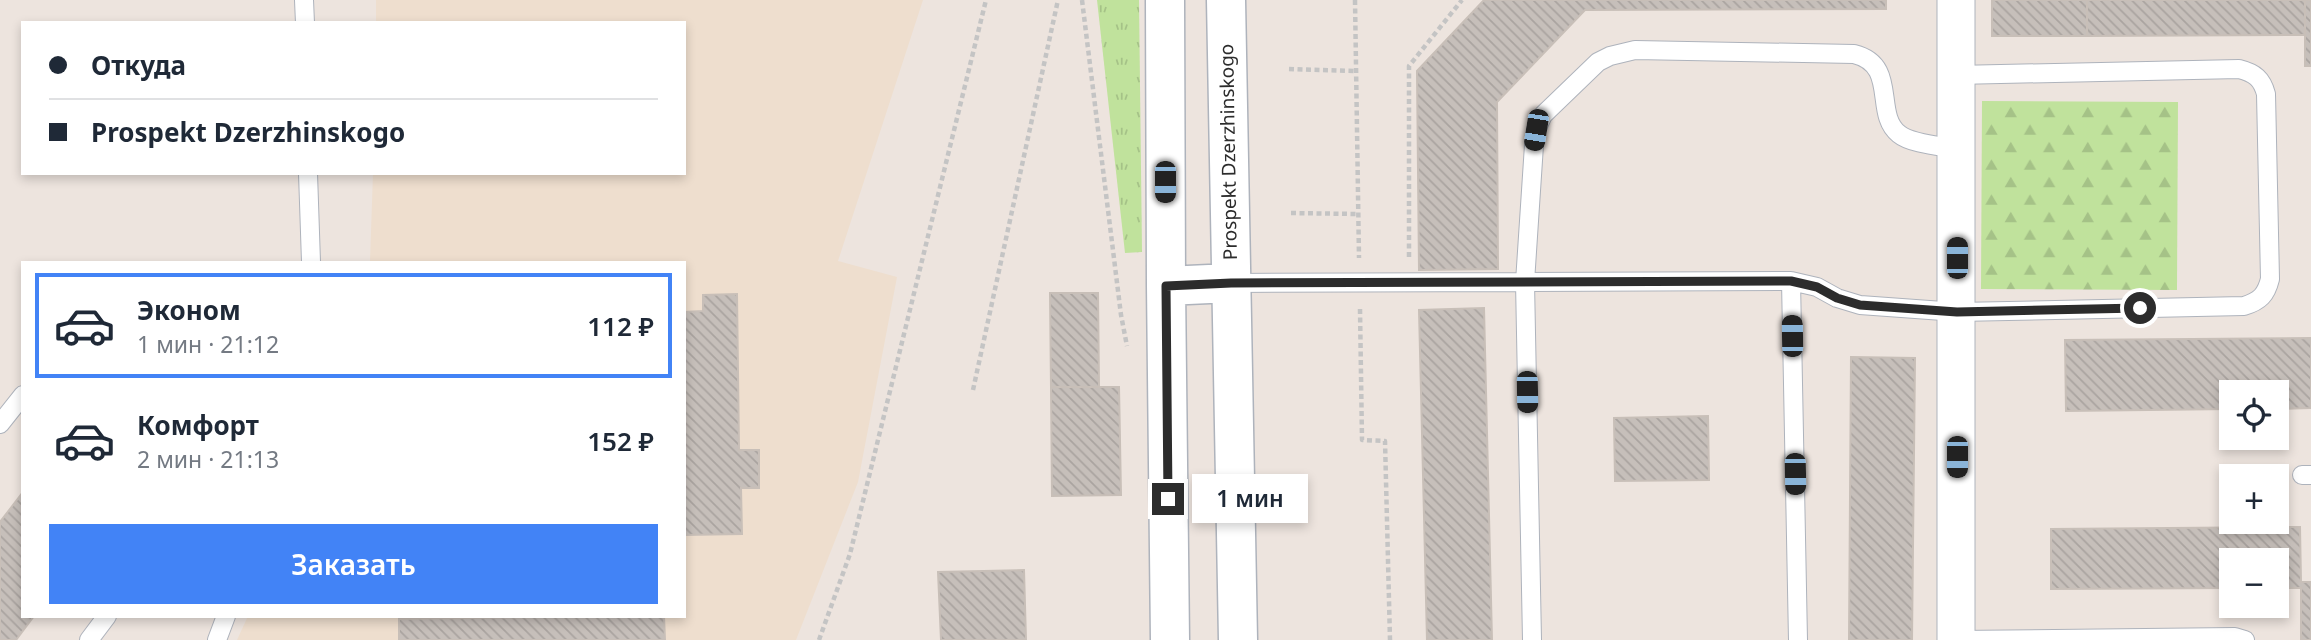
<!DOCTYPE html>
<html lang="ru">
<head>
<meta charset="utf-8">
<style>
	:root { --surface:#fff; --page:#f6f6f7; --text:#1f2937; --muted:#747a83; --line:#e0e1e3; --accent:#4283f6 }
	body { margin:0; font-family:"Noto Sans",sans-serif; background:var(--page); color:var(--text); height:100vh; display:flex; flex-direction:column; font-size:26px; white-space:nowrap }
	* { box-sizing:border-box; margin:0 }
	p { font-size:23px; color:var(--muted) }
	.icon { flex:none; width:38px; height:38px; fill:none; stroke:currentColor; stroke-width:2; stroke-linecap:round; stroke-linejoin:round }
	.map { position:relative; flex:1; overflow:hidden }
	.drawer { position:absolute; left:21px; top:261px; width:665px; height:357px; display:flex; flex-direction:column; background:var(--surface); border-radius:0px; box-shadow:0 4px 10px #0003 }
	.drawer>* { flex:none }
	.guide { position:absolute; left:21px; top:21px; width:665px; height:154px; border-radius:0px; box-shadow:0 4px 10px #0003; display:grid; align-content:center; height:154px; padding:0 28px; background:var(--surface) }
	.buttons { position:absolute; left:2219px; top:380px; display:grid; gap:14px }
	.buttons a { display:grid; place-items:center; width:70px; height:70px; border-radius:0px; background:var(--surface); box-shadow:0 4px 10px #0003; font-size:35px }
	.end { position:absolute; width:32px; height:32px; margin:-16px; border:9px solid #2c2c2c; background:#fff; box-shadow:0 0 0 4px #fff }
	.from { border-radius:50% }
	.bubble { position:absolute; height:49px; border-radius:0px; background:var(--surface); box-shadow:0 4px 10px #0003; font-size:23px; font-weight:600; line-height:49px; text-align:center }
	.car { position:absolute; width:21px; height:42px; margin:-21px -10px; border-radius:9px; box-shadow:0 0 5px 2px #0007; background:linear-gradient(#222 24%,#8ab4d8 0 40%,#222 0 76%,#8ab4d8 0 86%,#222 0) }
	.guide b { display:flex; align-items:center; gap:24px; height:66px; font-size:26px }
	.guide b+b { border-top:2px solid var(--line) }
	.guide i { width:18px; height:18px; background:var(--text) }
	ul { padding:12px 0 0; list-style:none }
	li { display:flex; align-items:center; gap:21px; height:105px; margin:0 14px 10px; padding:0 14px; border:4px solid transparent; border-radius:0px }
	li div { flex:1 }
	li b { display:block; font-size:26px }
	li em { font-style:normal; font-weight:600 }
	li.current { border-color:var(--accent) }
	li>.icon { width:63px; height:63px; stroke-width:1.5 }
	.primary-button { display:flex; gap:14px; margin-top:auto; padding:14px 28px }
	.primary-button a { flex:1; height:80px; border-radius:0px; background:var(--accent); color:#fff; font-size:28px; font-weight:600; line-height:80px; text-align:center }
	.map>svg:first-child { display:block }
	.education { fill:#eedece }
	.grass { fill:url(#grass-tufts) }
	.forest { fill:url(#forest-firs) }
	.building { fill:url(#building-back-hatch); stroke:#c8bfb8; stroke-width:2 }
	.lines { fill:none; stroke-linecap:round; stroke-linejoin:round }
	.service-casing { stroke:#aeb3bc; stroke-width:20 }
	.minor-casing { stroke:#aeb3bc; stroke-width:39 }
	.tertiary-casing { stroke:#aeb3bc; stroke-width:41 }
	.path { stroke:#c4c4c4; stroke-width:4.5; stroke-dasharray:5 3.5; stroke-linecap:butt }
	.service { stroke:#fff; stroke-width:18 }
	.minor { stroke:#fff; stroke-width:37 }
	.tertiary { stroke:#fff; stroke-width:38 }
	.route { stroke:#2c2c2c; stroke-width:9 }
	.labels { text-anchor:middle; dominant-baseline:central; stroke-width:5; stroke-linejoin:round; paint-order:stroke }
	.street-label { font-size:19px; fill:#2c2c2c; stroke:#fff }
</style>
</head>
<body>
<div class="map">
<svg width="2311" height="640" viewBox="0 0 2311 640">
	<defs>
		<pattern id="grass-tufts" width="24" height="20" patternUnits="userSpaceOnUse" patternTransform="scale(1.75)"><rect width="24" height="20" fill="#c0e29c"/><path d="M3 7l-1-3M5 7V3M7 7l1-3M15 17l-1-3M17 17v-4M19 17l1-3" fill="none" stroke="#a5c287"/></pattern>
		<pattern id="forest-firs" width="22" height="20" patternUnits="userSpaceOnUse" patternTransform="scale(1.75)"><rect width="22" height="20" fill="#c0e29c"/><path d="M5 1l3.5 6h-7zM16 11l3.5 6h-7z" fill="#a5c287"/></pattern>
		<pattern id="building-back-hatch" width="6" height="6" patternUnits="userSpaceOnUse" patternTransform="scale(1.75)"><rect width="6" height="6" fill="#c6bfba"/><path d="M-1 5l2 2M0 0l6 6M5-1l2 2" fill="none" stroke="#aaa4a0"/></pattern>
	</defs>
	<rect width="100%" height="100%" fill="#ede4de"/>
	<path class="education" d="M376,0h547l-85,261 59,16 -39,205 -62,158h-559l11,-24h436v-354h-314l3,-89h311v-150h-308z"/>
	<path class="grass" d="M1097,0h42l3,252 -17,1z"/>
	<path class="forest" d="M1982,101l196,1 -1,188 -196,-1z"/>
	<path class="building" d="M1484,0h402v9l-301,1 -88,92 1,167 -79,1 -2,-199z
		M1992,0h95v36h-95z
		M2087,0h218v35l-218,1z
		M2305,0h6v66h-6z
		M1050,293h48l1,94h-48z
		M737,294l2,156h20v38h-18l1,46 -58,1v-223l19,-1v-16z
		M1484,308l8,332h-65l-8,-330z
		M2311,338v70l-34,1v-17h-46v17l-165,2 -1,-71z
		M1851,357l64,1 -3,282h-63z
		M1051,387h68l2,108 -69,1z
		M1708,416l1,64 -94,1 -1,-63z
		M23,492v124h11l-18,24h-16v-118z
		M2300,527l1,55h10v58h-10v-52h-24v-28h-46v28l-180,1v-60z
		M1024,570l2,70h-85l-3,-68z
		M607,616h57l1,24h-266v-21z"/>
	<g class="lines">
		<defs>
			<path id="service" d="M304,0l1,23
				M308,173l3,89
				M1791,281l7,359
				M1231,283l560,-2 26,6 20,11 23,7 97,7 287,-6c16,-5 22,-11 26,-27l-4,-185c-4,-15 -11,-21 -27,-25l-283,6
				M0,424l23,-29
				M2302,475h9
				M89,640l18,-24
				M217,640l9,-24
				M1532,640l-7,-358 9,-137 2,-15 7,-15 55,-53 12,-6 25,-6 219,4c45,11 19,60 45,80 12,10 42,12 58,15
				M1956,640l279,-3 10,3"/>
			<path id="minor" d="M1956,640v-640"/>
			<path id="tertiary" d="M1165,0l1,286 4,354
				M1226,0l12,640
				M1166,286l65,-3"/>
		</defs>
		<use href="#service" class="service-casing"/>
		<use href="#minor" class="minor-casing"/>
		<use href="#tertiary" class="tertiary-casing"/>
		<path class="path" d="M1082,0l39,315 6,31
			M1355,0l4,258
			M1289,69l67,2
			M1291,213l67,1
			M1409,257v-191l53,-66
			M1360,309l2,131 23,1 5,199
			M973,390l85,-390
			M819,640l31,-86 136,-554"/>
		<use href="#service" class="service"/>
		<use href="#minor" class="minor"/>
		<use href="#tertiary" class="tertiary"/>
	</g>
	<g class="lines">
		<path class="route" d="M1168,499l-2,-213 65,-3 560,-2 26,6 20,11 23,7 97,7 183,-4"/>
	</g>
	<g class="labels">
		<g class="street-label">
			<text transform="translate(1228 152) rotate(-91)">Prospekt Dzerzhinskogo</text>
		</g>
	</g>
</svg>
<div class="buttons">
<a><svg class="icon" aria-label="locate" viewBox="0 0 24 24"><circle cx="12" cy="12" r="6"/><path d="M12 2v4M12 18v4M2 12h4M18 12h4"/></svg></a>
<a>+</a>
<a>−</a>
</div>
<i class="end from" style="left:2140px;top:308px"></i>
<i class="end" style="left:1168px;top:499px"></i>
<div class="bubble" style="left:1192px;top:474px;width:116px">1 мин</div>
<i class="car" style="left:1536px;top:130px;rotate:189deg"></i>
<i class="car" style="left:1165px;top:182px;rotate:180deg"></i>
<i class="car" style="left:1957px;top:258px;rotate:0deg"></i>
<i class="car" style="left:1792px;top:336px;rotate:359deg"></i>
<i class="car" style="left:1527px;top:392px;rotate:179deg"></i>
<i class="car" style="left:1957px;top:457px;rotate:180deg"></i>
<i class="car" style="left:1795px;top:474px;rotate:179deg"></i>
<div class="guide">
<b><i class="from"></i>Откуда</b>
<b><i></i>Prospekt Dzerzhinskogo</b>
</div>
<section class="drawer">
<ul>
<li class="current"><svg class="icon" aria-label="car" viewBox="0 0 24 24"><path d="M5 17H2v-5l4-1 3-4h7l3 4 3 1v5h-3M9 17h6M6 11h13"/><circle cx="7" cy="17" r="2"/><circle cx="17" cy="17" r="2"/></svg><div><b>Эконом</b><p>1 мин · 21:12</p></div><em>112 ₽</em></li>
<li><svg class="icon" aria-label="car" viewBox="0 0 24 24"><path d="M5 17H2v-5l4-1 3-4h7l3 4 3 1v5h-3M9 17h6M6 11h13"/><circle cx="7" cy="17" r="2"/><circle cx="17" cy="17" r="2"/></svg><div><b>Комфорт</b><p>2 мин · 21:13</p></div><em>152 ₽</em></li>
</ul>
<div class="primary-button"><a>Заказать</a></div>
</section>
</div>
</body>
</html>
